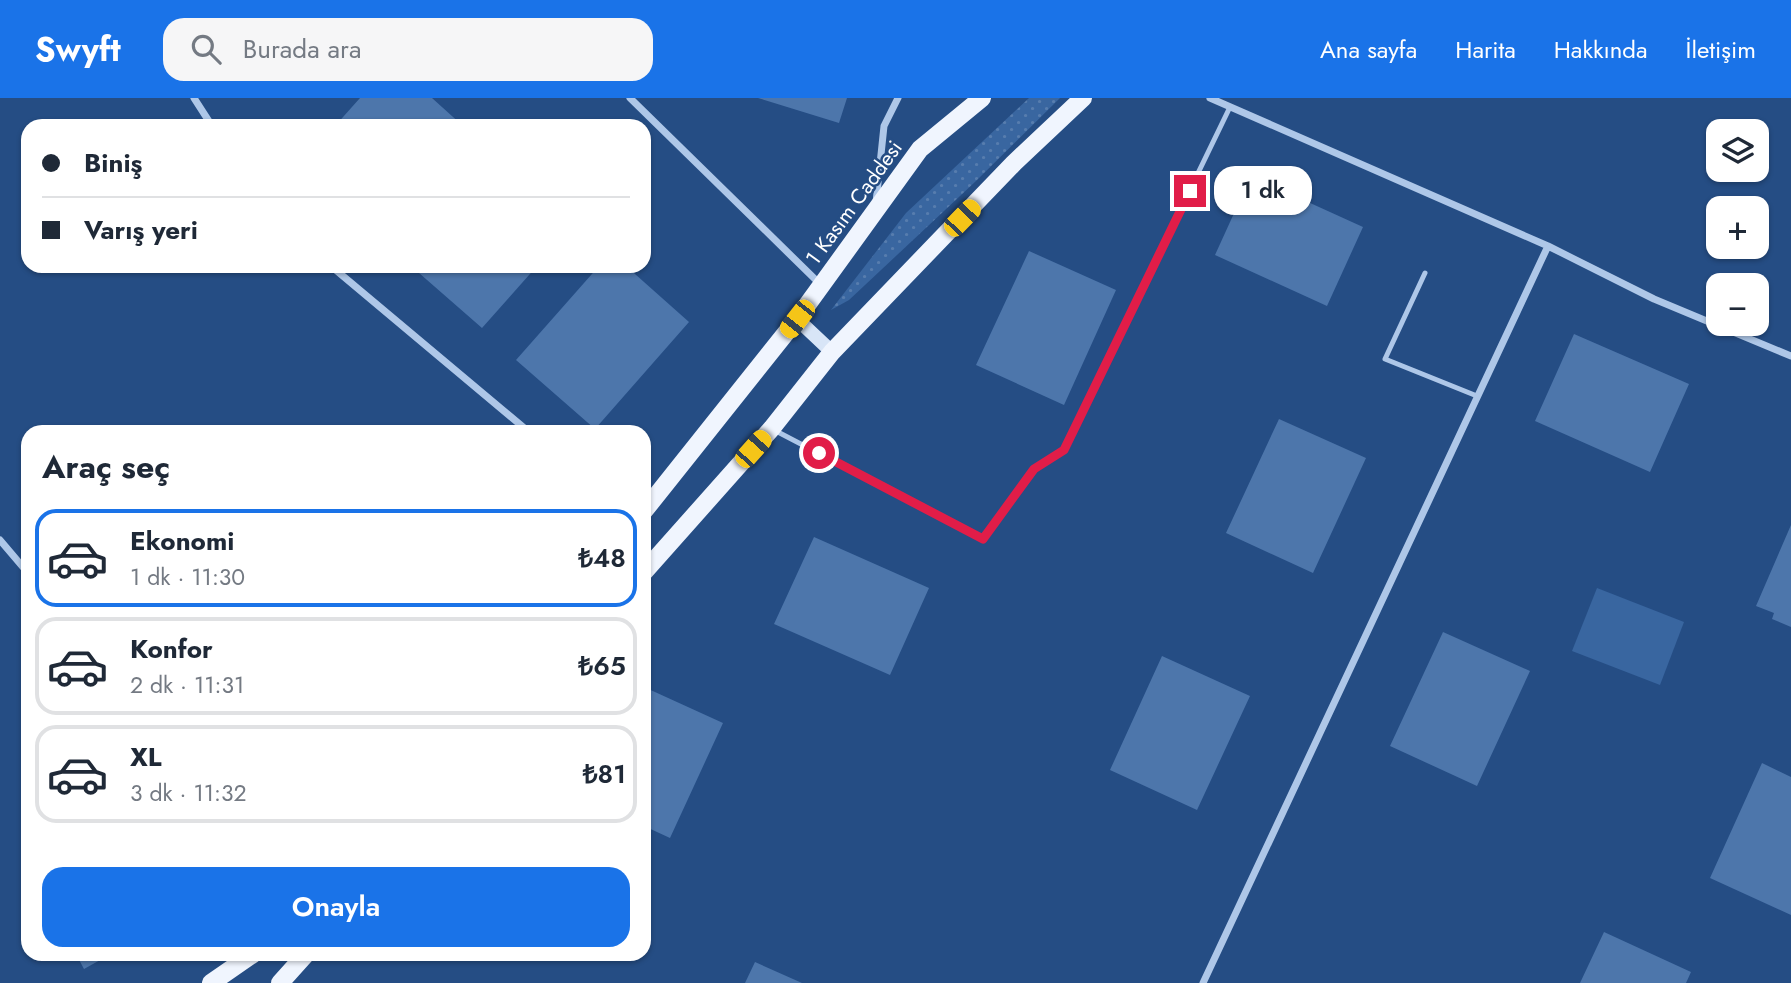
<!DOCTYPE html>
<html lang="tr">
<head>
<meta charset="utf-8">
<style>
	:root { --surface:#fff; --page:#f6f6f7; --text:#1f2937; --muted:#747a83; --line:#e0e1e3; --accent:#1a73e8 }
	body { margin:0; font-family:Jost,sans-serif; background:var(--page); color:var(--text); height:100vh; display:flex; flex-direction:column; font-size:26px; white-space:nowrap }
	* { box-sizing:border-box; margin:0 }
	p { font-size:23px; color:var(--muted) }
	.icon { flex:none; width:38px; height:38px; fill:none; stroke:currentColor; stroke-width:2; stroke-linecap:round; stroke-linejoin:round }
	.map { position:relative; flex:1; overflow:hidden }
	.sheet { position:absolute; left:21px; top:327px; width:630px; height:536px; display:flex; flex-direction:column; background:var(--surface); border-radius:21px; box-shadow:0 2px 5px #0004 }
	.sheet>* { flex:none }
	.guide { position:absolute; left:21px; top:21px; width:630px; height:154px; border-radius:21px; box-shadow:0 2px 5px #0004; display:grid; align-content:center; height:154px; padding:0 21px; background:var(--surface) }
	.buttons { position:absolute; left:1706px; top:21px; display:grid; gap:14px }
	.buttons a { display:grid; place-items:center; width:63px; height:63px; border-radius:14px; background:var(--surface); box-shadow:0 2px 5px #0004; font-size:35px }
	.end { position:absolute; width:32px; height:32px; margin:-16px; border:9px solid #e11d48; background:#fff; box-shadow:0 0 0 4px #fff }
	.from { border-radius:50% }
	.bubble { position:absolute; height:49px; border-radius:21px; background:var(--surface); box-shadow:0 2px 5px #0004; font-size:23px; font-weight:600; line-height:49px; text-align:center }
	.car { position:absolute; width:21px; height:42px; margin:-21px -10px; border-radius:9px; box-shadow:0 0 5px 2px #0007; background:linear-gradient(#f5c518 24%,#345 0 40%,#f5c518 0 76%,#345 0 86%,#f5c518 0) }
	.guide b { display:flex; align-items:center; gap:24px; height:66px; font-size:26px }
	.guide b+b { border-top:2px solid var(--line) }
	.guide i { width:18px; height:18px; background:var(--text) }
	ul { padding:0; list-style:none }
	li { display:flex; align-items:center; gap:21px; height:98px; margin:0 14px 10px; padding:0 7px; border:4px solid var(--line); border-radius:21px }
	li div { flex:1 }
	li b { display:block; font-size:26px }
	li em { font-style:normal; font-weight:600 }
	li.active { border-color:var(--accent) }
	li>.icon { width:63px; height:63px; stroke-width:1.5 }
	h2 { padding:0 21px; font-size:32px; line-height:84px }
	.button { display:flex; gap:14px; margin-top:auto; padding:14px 21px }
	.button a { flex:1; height:80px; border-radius:21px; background:var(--accent); color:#fff; font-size:28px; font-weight:600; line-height:80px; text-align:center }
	header { display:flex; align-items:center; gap:42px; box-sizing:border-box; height:98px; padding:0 35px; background:var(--accent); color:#fff }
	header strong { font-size:33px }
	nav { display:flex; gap:38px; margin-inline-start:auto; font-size:24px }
	.search { width:490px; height:63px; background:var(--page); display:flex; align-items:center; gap:18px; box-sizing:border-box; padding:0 24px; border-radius:21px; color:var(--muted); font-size:26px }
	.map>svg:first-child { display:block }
	.grass { fill:url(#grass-dots) }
	.green { fill:#3966a0 }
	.building { fill:#4d76ab }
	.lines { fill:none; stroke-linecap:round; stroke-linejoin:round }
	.lane { stroke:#aec7e8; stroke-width:5 }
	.street { stroke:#aec7e8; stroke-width:7 }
	.secondary { stroke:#d8e5f7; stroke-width:14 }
	.primary { stroke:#f0f5fe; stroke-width:18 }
	.route { stroke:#e11d48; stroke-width:9 }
	.labels { text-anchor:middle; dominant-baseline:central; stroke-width:5; stroke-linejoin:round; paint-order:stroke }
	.street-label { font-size:21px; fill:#fff; stroke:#254d84 }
</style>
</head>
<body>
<header>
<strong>Swyft</strong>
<div class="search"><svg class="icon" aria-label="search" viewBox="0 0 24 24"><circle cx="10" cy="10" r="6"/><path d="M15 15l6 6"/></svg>Burada ara</div>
<nav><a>Ana sayfa</a><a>Harita</a><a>Hakkında</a><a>İletişim</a></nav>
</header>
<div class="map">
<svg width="1791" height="885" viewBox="0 0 1791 885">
	<defs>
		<pattern id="grass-dots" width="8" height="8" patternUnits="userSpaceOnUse" patternTransform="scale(1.75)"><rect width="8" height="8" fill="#3966a0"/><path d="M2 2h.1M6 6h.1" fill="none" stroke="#577dae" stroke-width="1.8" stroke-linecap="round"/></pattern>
	</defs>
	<rect width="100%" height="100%" fill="#254d84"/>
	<path class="grass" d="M1029,0h31l-84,83 -127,119 -18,10 75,-97z"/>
	<path class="green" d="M1597,490l87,34 -24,63 -88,-34z"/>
	<path class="building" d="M360,0h72l31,28h-128z
		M758,0h89l-8,25z
		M1251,78l112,51 -36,79 -112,-51z
		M1029,153l87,39 -52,115 -88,-40z
		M411,168h126l-55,62z
		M599,168h27l63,56 -94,107 -79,-69z
		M1574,236l115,50 -39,88 -115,-51z
		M1279,321l87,39 -53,115 -87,-40z
		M1791,427v102l-19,-8 2,-6 -18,-7z
		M814,439l115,51 -39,87 -116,-51z
		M1443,534l87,39 -53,115 -87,-40z
		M1162,558l88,40 -53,114 -87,-40z
		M644,589l79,36 -53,115 -26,-12z
		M1762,665l29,14v138l-81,-37z
		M1604,834l87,40 -5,11h-106z
		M76,856h35l-27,15z
		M755,864l47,21h-57z"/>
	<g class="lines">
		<path class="lane" d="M1425,175l-40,86 92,37
			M774,332l209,109 51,-70 30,-19 166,-343"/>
		<path class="street" d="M194,0l18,28
			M630,0l190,186
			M1210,0l338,148 106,53 137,57
			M876,104l8,-76 14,-28
			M331,168l198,166
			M0,442l28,33
			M1203,885l345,-737"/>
		<path class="secondary" d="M797,221l35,33"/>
		<path class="primary" d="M644,413l153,-192 123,-170 62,-51
			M644,474l128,-144 60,-76 182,-189 69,-65
			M211,885l42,-29
			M280,885l26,-29"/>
	</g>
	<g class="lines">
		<path class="route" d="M819,355l164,86 51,-70 30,-19 126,-259"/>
	</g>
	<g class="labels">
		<g class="street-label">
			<text transform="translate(854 105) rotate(-54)">1 Kasım Caddesi</text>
		</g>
	</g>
</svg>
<div class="buttons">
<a><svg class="icon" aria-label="layers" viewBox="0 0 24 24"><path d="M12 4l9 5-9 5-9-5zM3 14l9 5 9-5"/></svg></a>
<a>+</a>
<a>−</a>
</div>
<i class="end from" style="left:819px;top:355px"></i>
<i class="end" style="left:1190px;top:93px"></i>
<div class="bubble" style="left:1214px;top:68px;width:98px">1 dk</div>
<i class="car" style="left:962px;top:120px;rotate:44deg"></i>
<i class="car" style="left:797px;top:221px;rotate:218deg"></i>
<i class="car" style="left:753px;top:351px;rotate:42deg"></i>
<div class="guide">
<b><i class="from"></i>Biniş</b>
<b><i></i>Varış yeri</b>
</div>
<section class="sheet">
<h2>Araç seç</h2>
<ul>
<li class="active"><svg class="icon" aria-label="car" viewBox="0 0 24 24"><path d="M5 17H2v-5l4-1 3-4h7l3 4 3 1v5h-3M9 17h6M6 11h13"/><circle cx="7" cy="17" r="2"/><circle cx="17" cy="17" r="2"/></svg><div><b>Ekonomi</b><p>1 dk · 11:30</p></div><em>₺48</em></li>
<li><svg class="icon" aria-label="car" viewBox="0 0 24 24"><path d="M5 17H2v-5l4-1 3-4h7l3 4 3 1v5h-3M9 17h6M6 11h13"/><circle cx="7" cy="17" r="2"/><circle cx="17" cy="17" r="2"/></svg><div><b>Konfor</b><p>2 dk · 11:31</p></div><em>₺65</em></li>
<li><svg class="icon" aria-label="car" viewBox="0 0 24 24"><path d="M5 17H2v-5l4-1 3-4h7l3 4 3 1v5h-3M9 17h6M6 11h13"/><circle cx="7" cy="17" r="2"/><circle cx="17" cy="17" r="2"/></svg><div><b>XL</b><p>3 dk · 11:32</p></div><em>₺81</em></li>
</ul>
<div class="button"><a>Onayla</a></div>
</section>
</div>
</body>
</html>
